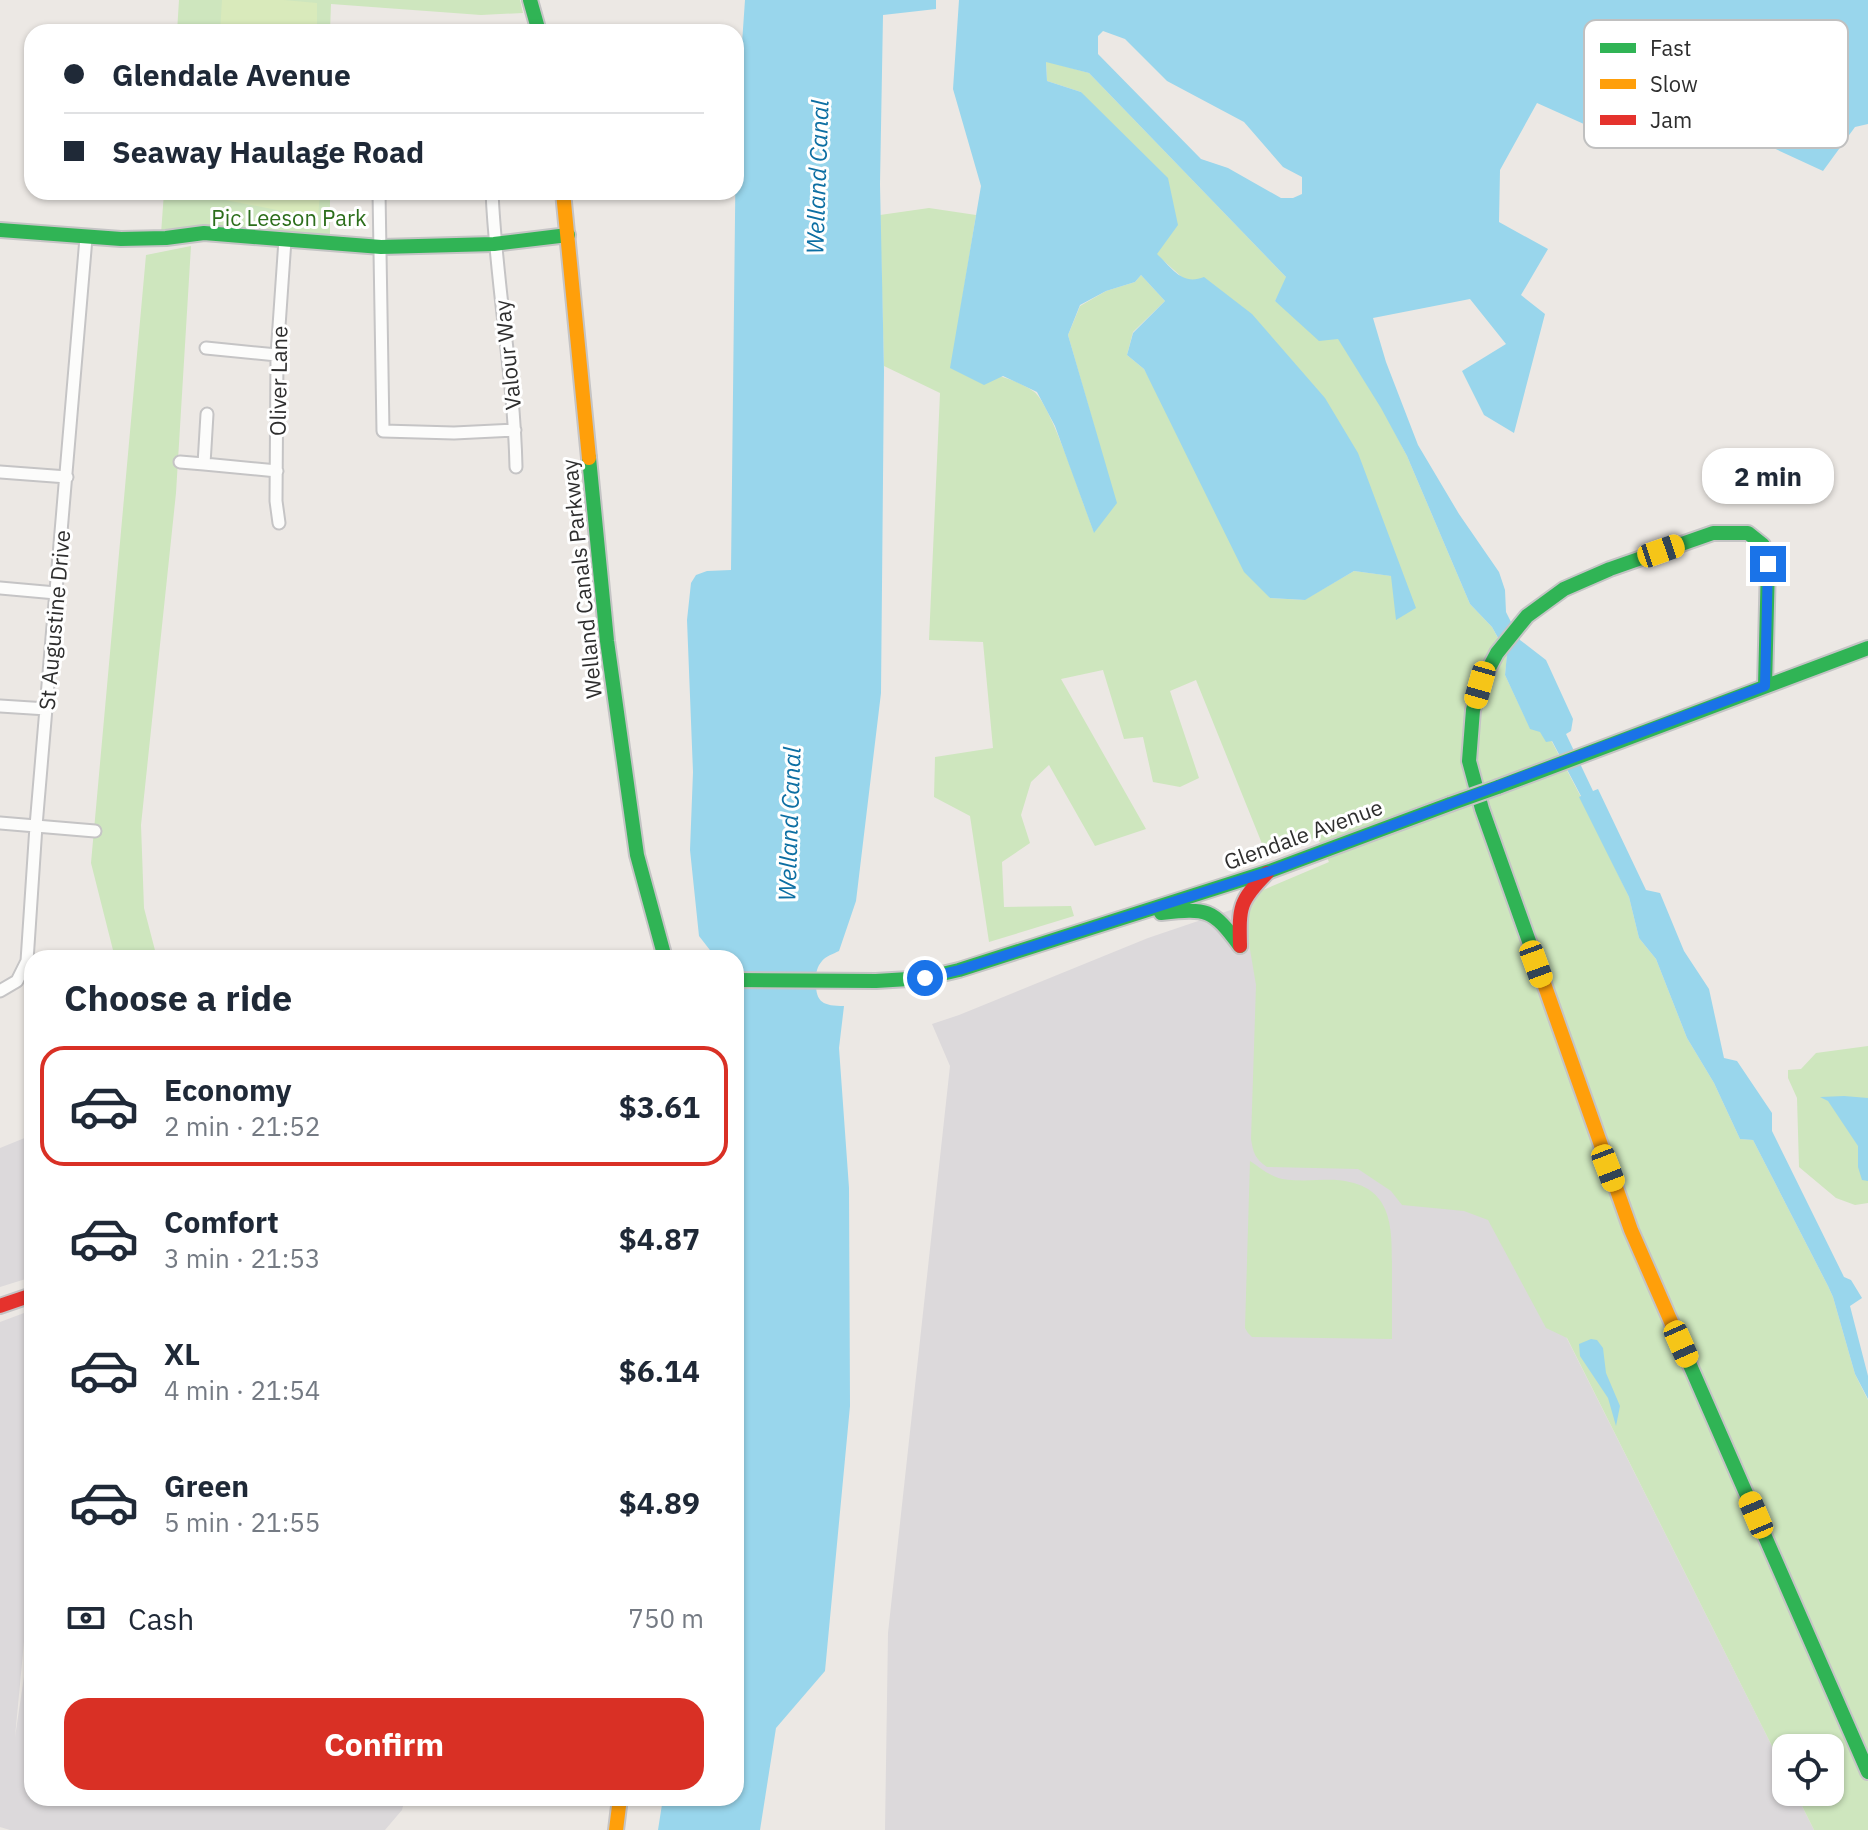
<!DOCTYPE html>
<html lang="en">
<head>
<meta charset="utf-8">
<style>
	:root { --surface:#fff; --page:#f6f6f7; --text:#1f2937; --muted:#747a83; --line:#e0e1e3; --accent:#d93025 }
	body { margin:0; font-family:"IBM Plex Sans",sans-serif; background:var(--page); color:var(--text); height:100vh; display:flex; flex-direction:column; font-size:30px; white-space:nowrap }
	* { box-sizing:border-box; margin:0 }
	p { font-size:26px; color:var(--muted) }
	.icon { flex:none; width:44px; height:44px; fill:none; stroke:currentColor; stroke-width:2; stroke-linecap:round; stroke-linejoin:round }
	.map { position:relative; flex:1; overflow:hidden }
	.drawer { position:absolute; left:24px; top:950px; width:720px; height:856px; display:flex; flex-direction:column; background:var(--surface); border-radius:24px; box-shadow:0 2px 6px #0004 }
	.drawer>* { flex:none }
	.hud { position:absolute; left:24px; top:24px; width:720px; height:176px; border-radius:24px; box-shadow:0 2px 6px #0004; display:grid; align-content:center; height:176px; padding:0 40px; background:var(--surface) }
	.tools { position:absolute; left:1772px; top:1734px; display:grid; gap:16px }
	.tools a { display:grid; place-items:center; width:72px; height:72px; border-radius:16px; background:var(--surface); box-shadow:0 2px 6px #0004; font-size:40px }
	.end { position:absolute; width:36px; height:36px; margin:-18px; border:10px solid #1a73e8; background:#fff; box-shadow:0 0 0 4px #fff }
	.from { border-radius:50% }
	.bubble { position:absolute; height:56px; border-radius:24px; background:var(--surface); box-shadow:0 2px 6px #0004; font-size:26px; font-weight:800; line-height:56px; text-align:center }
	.car { position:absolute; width:24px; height:48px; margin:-24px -12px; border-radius:10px; box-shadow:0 0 6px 2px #0007; background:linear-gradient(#f5c518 24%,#345 0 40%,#f5c518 0 76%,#345 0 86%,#f5c518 0) }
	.hud b { display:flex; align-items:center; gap:28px; height:76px; font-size:30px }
	.hud b+b { border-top:2px solid var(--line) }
	.hud i { width:20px; height:20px; background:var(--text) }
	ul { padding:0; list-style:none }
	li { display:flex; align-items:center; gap:24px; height:120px; margin:0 16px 12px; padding:0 24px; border:4px solid transparent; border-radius:24px }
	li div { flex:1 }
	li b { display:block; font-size:30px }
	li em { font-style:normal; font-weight:800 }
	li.on { border-color:var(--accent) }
	li>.icon { width:72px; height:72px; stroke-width:1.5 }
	h2 { padding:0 40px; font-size:36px; line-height:96px }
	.pay { display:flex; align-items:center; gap:20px; height:88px; padding:0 40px; font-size:30px }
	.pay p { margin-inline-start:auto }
	.cta { display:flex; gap:16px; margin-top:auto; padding:16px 40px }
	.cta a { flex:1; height:92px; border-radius:24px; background:var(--accent); color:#fff; font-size:32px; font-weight:800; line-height:92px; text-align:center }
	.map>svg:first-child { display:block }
	.industrial { fill:#dcd9db }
	.green { fill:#cee6be }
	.pitch { fill:#d9eabb }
	.water { fill:#99d6ec; fill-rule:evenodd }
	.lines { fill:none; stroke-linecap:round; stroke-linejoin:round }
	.street-casing { stroke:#c5c4c5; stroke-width:15 }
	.fast-casing { stroke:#c5c4c5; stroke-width:18 }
	.slow-casing { stroke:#c5c4c5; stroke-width:18 }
	.jam-casing { stroke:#c5c4c5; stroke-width:18 }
	.street { stroke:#fcfcfb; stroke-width:11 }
	.fast { stroke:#30b455; stroke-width:14 }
	.slow { stroke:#ff9f0a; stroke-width:14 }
	.jam { stroke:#e5322d; stroke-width:14 }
	.fast-bridge-casing { stroke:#c5c4c5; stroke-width:18; stroke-linecap:butt }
	.fast-bridge { stroke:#30b455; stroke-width:14 }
	.route { stroke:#1a73e8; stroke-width:10 }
	.labels { text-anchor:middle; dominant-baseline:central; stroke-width:6; stroke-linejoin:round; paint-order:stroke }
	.park-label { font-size:22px; fill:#2c6e1b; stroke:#fff }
	.street-label { font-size:22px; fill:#2e2e2e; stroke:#fff }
	.water-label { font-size:24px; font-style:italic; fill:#0d6fa3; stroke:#fff }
	.key { fill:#fff; stroke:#c0c0c0; stroke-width:2 }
	.key-label { font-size:22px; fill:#2e2e2e }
</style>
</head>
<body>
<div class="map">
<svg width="1868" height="1830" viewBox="0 0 1868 1830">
	<rect width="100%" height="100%" fill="#ece8e4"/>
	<path class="industrial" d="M1334,875l452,899v18h9l19,38h-929l3,-197 62,-567 -18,-42 27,-9 189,-77z
		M32,1135v142l-32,10v-139z
		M32,1310v247l-17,180 17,-114v175h373l-3,12 -17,20h-375l-10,-3v-505z"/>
	<path class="green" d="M179,0h341l3,13 -42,2 -150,-11 -1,28h-153z
		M1046,61l43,12 198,205 -12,23 63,37 44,70 25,48 63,148 22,23 15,28 -2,20 25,53 10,3 11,9 30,57 48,100 10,41 17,21 31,79 27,45 26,56 13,1 75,146 5,11 22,77 13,26v430h-54l-19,-38h35v-44h-44v26l-219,-436 -21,-10 -58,-108 -24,-9 -62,-6 -11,-14 -33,-22 -91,-2c-12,-8 -14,-15 -16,-28l5,-154 -13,-77 13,-15 73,-31 -12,-25 -50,19 -71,-176 -26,11 29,87 -19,9 -27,-5 -10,-45 -19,2 -21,-69 -42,9 85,150 -51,17 -46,-81 -18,17 -10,33 9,28 -28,19 2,45 67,-1 3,10 -85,26 -19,-126 -36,-19 1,-40 58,-9 -10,-106 -54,-2 11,-247 -56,-27 -4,-151 49,-7 47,7 -25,153c29,4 57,6 82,23 18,11 51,116 61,141l22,-29 -48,-168 12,-29 26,-15 29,-9 6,-7 24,26 -32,31 -6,23 17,14 126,229 34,2 50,-29 38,5 24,32 -223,-326 -9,-3 -28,-25 -75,-162 -34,-11z
		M164,192h166v52l-169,-10z
		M191,246l-15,247 -35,332 3,83 13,50h-42l-24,-95 55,-608z
		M1868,1046v157l-13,2 -19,-7 -37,-31 -2,-69 -9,-20v-8l13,-1 15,-16z
		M1250,1161c8,5 17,13 26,16 13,6 46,2 61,3 57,5 55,47 55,91 0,23 0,45 0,68l-140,-2 -4,-4 -3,-5z"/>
	<path class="pitch" d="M222,0h62l33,3v29h-97z
		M208,192h112l-2,26 -108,-21z"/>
	<path class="water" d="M745,0h191v9l-53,6 -3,169 4,187 -3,322 -25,208 -17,50c-6,3 -13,5 -17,10 -5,6 -6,11 -6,18 -1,23 6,27 28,27l-5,42 10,140 1,218 -25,265 -49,57 -16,102h-102l5,-32h73v-840h-11l-12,-4 -14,-18 -9,-86 3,-78 -6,-152 4,-37 5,-8 11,-4 24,-1 5,-440z
		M959,0h909v124l-13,3 -32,44 -67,-31 12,-35 -15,-49 -75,10 -32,44 -51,19 -58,-26 -37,67 -1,52 49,27 -27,46 24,19 -31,119 -30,-18 -22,-44 44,-27 -36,-45 -97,19 13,44 32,83 41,69 40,58 6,18 1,22 14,28 26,20 27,59 -2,12 -5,3 27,57 5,-2 48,101 14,3 24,58 25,38 15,69 13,3 35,52v18l72,146 7,3 11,18 -12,8 18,70v23l-13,-25 -22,-77 -5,-11 -75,-146 -13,-1 -26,-56 -27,-45 -31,-79 -17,-21 -10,-41 -50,-100 2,-1 -29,-55 -6,1 -6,-10 -10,-3 -25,-54 2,-21 -15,-27 -22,-23 -63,-148 -26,-48 -43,-69 -19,2 -44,-40 11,-24 -197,-204 -43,-11 1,19 34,11 87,86 10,47 -21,29c15,14 25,32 47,23l48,37 73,84 33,55 58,155 -20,12 -5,-44 -37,-5 -49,29 -35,-2 -26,-26 -100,-203 -17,-14 6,-22 32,-32 -24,-26 -6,7 -29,9 -26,14 -12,30 49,168 -23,30 -39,-107 -18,-34 -34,-16 -19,9 -34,-17 31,-182 -28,-97zM1103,31l22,8 42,42 77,41 39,45 19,10v17l-9,4h-12l-53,-30 -27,-9 -103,-105v-18z
		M1844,1096l24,2v83l-6,-1 -4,-13v-21l-30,-45 -8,-4z
		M1591,1339l6,1 6,8 3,25 14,33 -4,20 -8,-28 -28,-42 -1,-12z"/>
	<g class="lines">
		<defs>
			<path id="street" d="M379,192l4,239 71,2 61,-3
				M492,192c4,92 22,183 24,275
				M206,348l71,7
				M207,414l-3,50 73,7
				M180,462l24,2
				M0,472l67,5
				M279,523l-3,-22 1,-146 8,-115
				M0,588l56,5
				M0,706l47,3
				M0,823l95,8
				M0,991l17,-10 10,-20 9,-135 50,-588"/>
			<path id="fast" d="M530,0l9,32
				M0,230l121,9 45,-1 38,-5 177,14 113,-3 74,-9
				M589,458l18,183 30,214 28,103
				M1498,787l370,-139
				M1161,913c46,-5 51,-5 79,33
				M1541,975l-59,-166 -13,-48 4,-51 7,-25 17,-32 30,-37 37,-27 46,-20 103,-36h35l15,12 5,19 -3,122
				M736,980l140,1 49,-3 34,-8 311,-99 180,-67
				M1679,1340l189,432"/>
			<path id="slow" d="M563,192l26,266
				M1541,975l90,255 48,110
				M616,1830l4,-32"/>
			<path id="jam" d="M1240,946c-1,-39 -1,-45 27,-73
				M0,1306l32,-11"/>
		</defs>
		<use href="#street" class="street-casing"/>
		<use href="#fast" class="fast-casing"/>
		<use href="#slow" class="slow-casing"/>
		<use href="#jam" class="jam-casing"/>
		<use href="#street" class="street"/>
		<use href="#fast" class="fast"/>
		<use href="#slow" class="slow"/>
		<use href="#jam" class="jam"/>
		<defs>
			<path id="fast-bridge" d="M1450,804l48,-17"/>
		</defs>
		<use href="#fast-bridge" class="fast-bridge-casing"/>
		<use href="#fast-bridge" class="fast-bridge"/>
	</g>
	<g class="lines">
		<path class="route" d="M925,978l34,-8 311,-99 495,-185 3,-122"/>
	</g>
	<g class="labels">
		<g class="park-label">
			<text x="289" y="217">Pic Leeson Park</text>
		</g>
		<g class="street-label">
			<text transform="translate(507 355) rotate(-96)">Valour Way</text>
			<text transform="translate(278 381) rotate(-89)">Oliver Lane</text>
			<text transform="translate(581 579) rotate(-96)">Welland Canals Parkway</text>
			<text transform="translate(54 620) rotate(-85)">St Augustine Drive</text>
			<text transform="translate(1303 834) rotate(-20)">Glendale Avenue</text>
		</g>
		<g class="water-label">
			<text transform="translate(817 177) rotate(-88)">Welland Canal</text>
			<text transform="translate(789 824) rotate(-88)">Welland Canal</text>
		</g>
	</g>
	<rect x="1584" y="20" width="264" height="128" rx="12" class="key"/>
	<rect x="1600" y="43" width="36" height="10" fill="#30b455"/>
	<rect x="1600" y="79" width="36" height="10" fill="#ff9f0a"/>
	<rect x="1600" y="115" width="36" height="10" fill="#e5322d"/>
	<g class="key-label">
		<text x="1650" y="56">Fast</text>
		<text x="1650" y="92">Slow</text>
		<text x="1650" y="128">Jam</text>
	</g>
</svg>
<div class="tools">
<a><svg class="icon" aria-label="locate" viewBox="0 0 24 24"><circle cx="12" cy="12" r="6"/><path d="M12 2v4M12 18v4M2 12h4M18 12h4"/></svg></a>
</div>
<i class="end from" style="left:925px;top:978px"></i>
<i class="end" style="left:1768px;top:564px"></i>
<div class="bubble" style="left:1702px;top:448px;width:132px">2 min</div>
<i class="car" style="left:1661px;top:551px;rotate:71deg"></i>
<i class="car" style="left:1480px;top:685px;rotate:196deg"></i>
<i class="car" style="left:1536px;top:964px;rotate:160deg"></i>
<i class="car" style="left:1608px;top:1168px;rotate:159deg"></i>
<i class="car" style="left:1681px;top:1344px;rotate:156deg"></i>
<i class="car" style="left:1756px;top:1515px;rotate:337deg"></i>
<div class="hud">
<b><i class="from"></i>Glendale Avenue</b>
<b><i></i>Seaway Haulage Road</b>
</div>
<section class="drawer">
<h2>Choose a ride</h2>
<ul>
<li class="on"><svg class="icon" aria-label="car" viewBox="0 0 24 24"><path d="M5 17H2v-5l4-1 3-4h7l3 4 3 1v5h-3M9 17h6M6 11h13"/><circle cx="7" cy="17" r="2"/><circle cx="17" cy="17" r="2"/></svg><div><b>Economy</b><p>2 min · 21:52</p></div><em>$3.61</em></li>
<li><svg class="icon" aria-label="car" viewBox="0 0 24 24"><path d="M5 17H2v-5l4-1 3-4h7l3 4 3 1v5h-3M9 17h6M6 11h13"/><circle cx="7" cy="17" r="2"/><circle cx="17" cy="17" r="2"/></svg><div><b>Comfort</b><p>3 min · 21:53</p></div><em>$4.87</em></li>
<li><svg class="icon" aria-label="car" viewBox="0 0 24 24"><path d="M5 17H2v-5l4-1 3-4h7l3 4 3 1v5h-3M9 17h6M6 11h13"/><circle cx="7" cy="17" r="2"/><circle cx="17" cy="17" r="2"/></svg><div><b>XL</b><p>4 min · 21:54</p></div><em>$6.14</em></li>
<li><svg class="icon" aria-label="car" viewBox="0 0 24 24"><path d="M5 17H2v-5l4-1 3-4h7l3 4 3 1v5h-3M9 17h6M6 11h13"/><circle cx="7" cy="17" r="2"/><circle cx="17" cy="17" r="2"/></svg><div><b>Green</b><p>5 min · 21:55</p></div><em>$4.89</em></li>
</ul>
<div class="pay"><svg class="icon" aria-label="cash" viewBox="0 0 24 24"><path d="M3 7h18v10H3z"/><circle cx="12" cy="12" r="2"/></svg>Cash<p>750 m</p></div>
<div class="cta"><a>Confirm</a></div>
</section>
</div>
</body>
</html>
